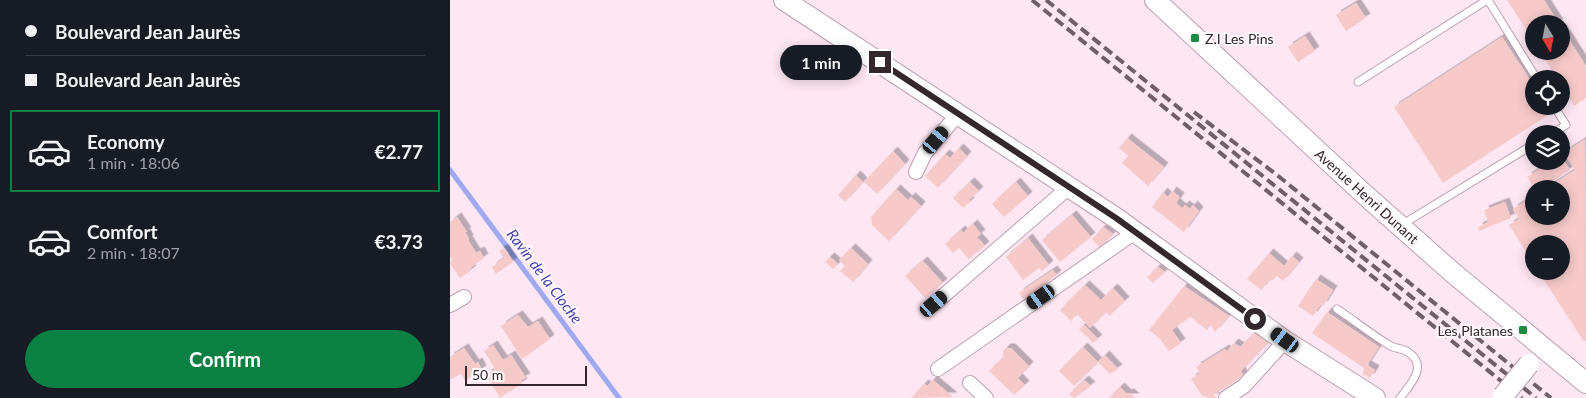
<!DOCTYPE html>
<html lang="en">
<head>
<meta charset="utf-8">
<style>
	:root { --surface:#171b24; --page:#242831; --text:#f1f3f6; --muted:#9ea1a6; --line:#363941; --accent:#0b8043 }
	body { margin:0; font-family:Lato,sans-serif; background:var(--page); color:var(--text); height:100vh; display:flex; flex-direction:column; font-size:19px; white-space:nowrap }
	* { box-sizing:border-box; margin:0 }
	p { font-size:16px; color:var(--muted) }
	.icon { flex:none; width:28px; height:28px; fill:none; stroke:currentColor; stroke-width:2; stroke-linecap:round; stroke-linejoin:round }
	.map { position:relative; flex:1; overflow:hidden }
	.panel { display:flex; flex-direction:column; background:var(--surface); width:450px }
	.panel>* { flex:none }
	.guide { display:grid; align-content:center; height:110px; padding:0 25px; background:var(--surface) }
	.needle { width:32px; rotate:170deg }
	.fabs { position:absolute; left:1075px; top:15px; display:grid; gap:10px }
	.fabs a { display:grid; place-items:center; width:45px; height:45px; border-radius:50%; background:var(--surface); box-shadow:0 2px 12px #0003; font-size:25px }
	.scale { position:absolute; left:15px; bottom:12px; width:122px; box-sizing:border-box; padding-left:5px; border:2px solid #33282e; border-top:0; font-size:14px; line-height:18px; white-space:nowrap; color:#33282e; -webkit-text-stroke:4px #fff9fc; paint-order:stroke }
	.end { position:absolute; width:22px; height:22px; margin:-11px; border:6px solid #33282e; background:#fff; box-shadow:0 0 0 2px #fff }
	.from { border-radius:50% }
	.bubble { position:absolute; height:35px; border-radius:18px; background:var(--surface); box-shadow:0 2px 12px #0003; font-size:16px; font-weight:700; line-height:35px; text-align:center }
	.car { position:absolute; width:15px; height:30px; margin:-15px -8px; border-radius:6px; box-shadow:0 0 4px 1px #0007; background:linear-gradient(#222 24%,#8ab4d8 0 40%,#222 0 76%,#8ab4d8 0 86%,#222 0) }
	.guide b { display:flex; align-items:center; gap:18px; height:48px; font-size:19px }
	.guide b+b { border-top:1px solid var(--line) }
	.guide i { width:12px; height:12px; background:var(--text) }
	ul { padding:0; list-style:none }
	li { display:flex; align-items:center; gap:15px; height:82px; margin:0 10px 8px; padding:0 15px; border:2px solid transparent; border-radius:0px }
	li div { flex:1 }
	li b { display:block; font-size:19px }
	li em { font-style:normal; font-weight:700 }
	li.current { border-color:var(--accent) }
	li>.icon { width:45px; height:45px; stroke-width:1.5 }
	.primary-button { display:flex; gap:10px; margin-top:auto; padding:10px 25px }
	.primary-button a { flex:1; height:58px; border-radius:30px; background:var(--accent); color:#fff; font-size:20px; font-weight:700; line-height:58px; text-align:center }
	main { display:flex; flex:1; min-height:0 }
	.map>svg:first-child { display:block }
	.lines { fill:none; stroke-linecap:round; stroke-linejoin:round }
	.stream { stroke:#9fa9f0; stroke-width:5 }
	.building { fill:#f7caca; filter:url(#shadow) }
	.lane-casing { stroke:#bda0b0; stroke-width:9 }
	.street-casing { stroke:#bda0b0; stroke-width:16 }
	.secondary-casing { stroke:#bda0b0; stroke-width:22 }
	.lane { stroke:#fff; stroke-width:7 }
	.street { stroke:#fff; stroke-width:14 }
	.secondary { stroke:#fff; stroke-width:20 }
	.rail { stroke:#6f6068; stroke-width:4; stroke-dasharray:10 5; stroke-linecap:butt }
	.secondary-bridge-casing { stroke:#bda0b0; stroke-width:22; stroke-linecap:butt }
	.secondary-bridge { stroke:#fff; stroke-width:20 }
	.route { stroke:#33282e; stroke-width:6 }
	.poi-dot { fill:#1b8a42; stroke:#fff9fc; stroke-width:2 }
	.labels { text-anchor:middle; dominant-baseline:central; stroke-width:4; stroke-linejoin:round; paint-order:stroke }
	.poi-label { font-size:14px; fill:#33282e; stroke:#fff9fc; text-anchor:start }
	.street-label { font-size:14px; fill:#33282e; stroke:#fff9fc }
	.water-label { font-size:15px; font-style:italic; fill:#4344a9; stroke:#fff9fc }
</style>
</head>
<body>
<main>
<section class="panel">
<div class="guide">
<b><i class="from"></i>Boulevard Jean Jaurès</b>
<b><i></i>Boulevard Jean Jaurès</b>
</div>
<ul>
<li class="current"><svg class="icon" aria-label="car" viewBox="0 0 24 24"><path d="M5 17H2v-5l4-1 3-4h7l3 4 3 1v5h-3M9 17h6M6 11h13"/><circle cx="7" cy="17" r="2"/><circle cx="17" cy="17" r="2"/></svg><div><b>Economy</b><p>1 min · 18:06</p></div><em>€2.77</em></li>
<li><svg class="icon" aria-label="car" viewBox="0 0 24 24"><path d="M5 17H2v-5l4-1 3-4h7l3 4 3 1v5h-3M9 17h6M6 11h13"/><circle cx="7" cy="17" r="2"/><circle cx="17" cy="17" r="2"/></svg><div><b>Comfort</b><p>2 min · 18:07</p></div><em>€3.73</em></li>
</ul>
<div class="primary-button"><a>Confirm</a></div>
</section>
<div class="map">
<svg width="1136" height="398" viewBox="0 0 1136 398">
	<defs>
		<filter id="shadow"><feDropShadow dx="4.5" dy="-4.5" stdDeviation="0" flood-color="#0004"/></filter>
	</defs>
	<rect width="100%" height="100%" fill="#fee6f3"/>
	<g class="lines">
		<path class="stream" d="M0,170l169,228"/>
	</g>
	<path class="building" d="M1057,0h37l15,24h-25v18z
		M906,3l10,15 -20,13 -10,-16z
		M1111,27l25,39v32l-12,8 -13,-21v-6h-4l-17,-28h21z
		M855,36l10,15 -17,11 -10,-15z
		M1052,37l32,49v20h12l5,7 -108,70 -49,-76z
		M677,138l37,29 -16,19 -26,-23 6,-7 -9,-8z
		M1135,139l1,201 -2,2 -46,-71h23v-27h-27v20l-25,-39 10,-6 -6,-10 21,-13v20h27v-27h-16l30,-19 -11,-17z
		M509,148l8,8 -29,32 -13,-12 20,-22 5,4z
		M443,151l12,13 -28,30 -13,-12z
		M1111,156l9,14 -29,19h-6l-8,-12 25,-16h9z
		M406,175l7,7 -18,20 -7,-7z
		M520,182l9,9 -10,9 1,2 -7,6 -10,-10z
		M566,182l12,14 -24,21 -12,-13z
		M446,189l12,11 3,-3 10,9 -32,35 -17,-16 -1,-8z
		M722,191l8,6 -4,6 6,5 3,-3 5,4 3,-4 6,6 -15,21 -32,-25 11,-15 5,5z
		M1055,202l6,16 -32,13 -1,-4 10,-5 -4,-12z
		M622,215l19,22 -31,25 -18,-22z
		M7,217l10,15h-2l4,7 -1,1 8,13 4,-2 4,7 -14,10 2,2 -12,8 -10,-14 2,-5 -2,-2v-35z
		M523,224l8,10 -4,3 8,9 -16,13 -10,-11 -6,5 -8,-9 16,-14 2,3z
		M653,227l10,7 -13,14 -8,-9z
		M578,238l21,27 -7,6 -3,-3 -16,12 -17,-23z
		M54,248l9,14 -17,12 -4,-7 12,-9 -5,-7z
		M401,248l17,16 -15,18 -13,-11 5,-5 -6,-6z
		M819,253l15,13 8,-10 7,6 -16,19 -6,-5 -5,5 -2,-2 -9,11 -14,-11z
		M380,257l8,7 -5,5 -8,-7z
		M473,261l20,22 -18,15 -20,-22z
		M708,267l7,5 -12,11 -6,-6z
		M603,270l4,5 -33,25 -5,-7z
		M866,279l17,11 -10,16 -2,-2 -8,12 -15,-10z
		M635,285l16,15 12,-12 12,13 -16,15 -3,-4 -16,16 -13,-14 -6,7 -11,-11z
		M734,286l45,30 -14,16 -4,-7 -4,5 -17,-13 -18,13 9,13 -12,8 -9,-12 -11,-9z
		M877,312l52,35 -12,18 8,5 -5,8 -7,-4 1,-6 -52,-35z
		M68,315l10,12 10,-6 12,18 -28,20 -21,-33z
		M634,325l14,14 -5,4 -14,-14z
		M804,333l14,10 -27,28 2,5 -29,19 2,3h-9l-1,-2 -3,1 -12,-18 9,-6 -4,-6 29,-18 2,2 7,-8 6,4z
		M43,345l10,15 8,-5 15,23 -5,2 2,3 -23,15 -14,-23 9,-6 -11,-18z
		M633,347l15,15 -24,24 -15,-15z
		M14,348l11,16 3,-2 4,8 -17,11 -4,-7 -11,6v-23z
		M556,348h5l18,18 -11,12 7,7 -11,10 -25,-24 14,-13v-7z
		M655,355l13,14 -8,5 -12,-12z
		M483,380l20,17 -42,1 13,-14 3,2z
		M634,380l7,6 -17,12 -5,-4z
		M670,387l7,7 3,-1 5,5h-26z"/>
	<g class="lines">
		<defs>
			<path id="lane" d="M1038,0l49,79
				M908,82l129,-82
				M1101,134l15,-9 -12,-19
				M953,224l131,-80
				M887,309c18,12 34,25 52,36 6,4 13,3 19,7 21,14 2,33 -8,46"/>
			<path id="street" d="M466,172l9,-19 33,-39
				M484,304l134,-116
				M0,305l14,-8
				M488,369l197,-137
				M520,383l16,15
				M776,398l18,-12 41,-45"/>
			<path id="secondary" d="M334,0l332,218 169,123 90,57
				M705,0l209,194 88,78 134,111"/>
		</defs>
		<use href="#lane" class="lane-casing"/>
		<use href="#street" class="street-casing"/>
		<use href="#secondary" class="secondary-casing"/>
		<use href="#lane" class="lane"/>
		<use href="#street" class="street"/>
		<use href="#secondary" class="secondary"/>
		<path class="rail" d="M582,0l490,398
			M596,0l490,398
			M744,112l83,63 274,223"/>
		<defs>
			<path id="secondary-bridge" d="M1053,396l26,-32"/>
		</defs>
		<use href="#secondary-bridge" class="secondary-bridge-casing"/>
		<use href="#secondary-bridge" class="secondary-bridge"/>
	</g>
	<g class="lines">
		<path class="route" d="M430,62l236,156 139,101"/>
	</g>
	<g class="poi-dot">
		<rect x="740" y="33" width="10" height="10" rx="2.5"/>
		<rect x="1068" y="325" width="10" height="10" rx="2.5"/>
	</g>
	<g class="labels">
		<g class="poi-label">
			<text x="755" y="38">Z.I Les Pins</text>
			<text x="1063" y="330" text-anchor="end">Les Platanes</text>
		</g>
		<g class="street-label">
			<text transform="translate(917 196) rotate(42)">Avenue Henri Dunant</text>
		</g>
		<g class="water-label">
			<text transform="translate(95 276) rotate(53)">Ravin de la Cloche</text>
		</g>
	</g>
</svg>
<div class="fabs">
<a><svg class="needle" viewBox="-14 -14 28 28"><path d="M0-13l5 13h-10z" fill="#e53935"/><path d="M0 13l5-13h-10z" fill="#9ea1a6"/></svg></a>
<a><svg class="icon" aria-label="locate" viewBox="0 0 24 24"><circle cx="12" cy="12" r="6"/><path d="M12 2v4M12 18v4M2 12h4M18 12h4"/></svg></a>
<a><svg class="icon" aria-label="layers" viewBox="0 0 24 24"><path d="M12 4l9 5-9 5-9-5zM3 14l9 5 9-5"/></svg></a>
<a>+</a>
<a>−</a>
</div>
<div class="scale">50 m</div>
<i class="end from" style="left:805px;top:319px"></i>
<i class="end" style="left:430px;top:62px"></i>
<div class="bubble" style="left:330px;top:45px;width:82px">1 min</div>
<i class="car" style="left:486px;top:140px;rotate:40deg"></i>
<i class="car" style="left:591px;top:297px;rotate:235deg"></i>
<i class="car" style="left:484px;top:304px;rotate:49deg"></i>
<i class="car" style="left:835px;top:340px;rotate:306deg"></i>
</div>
</main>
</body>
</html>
